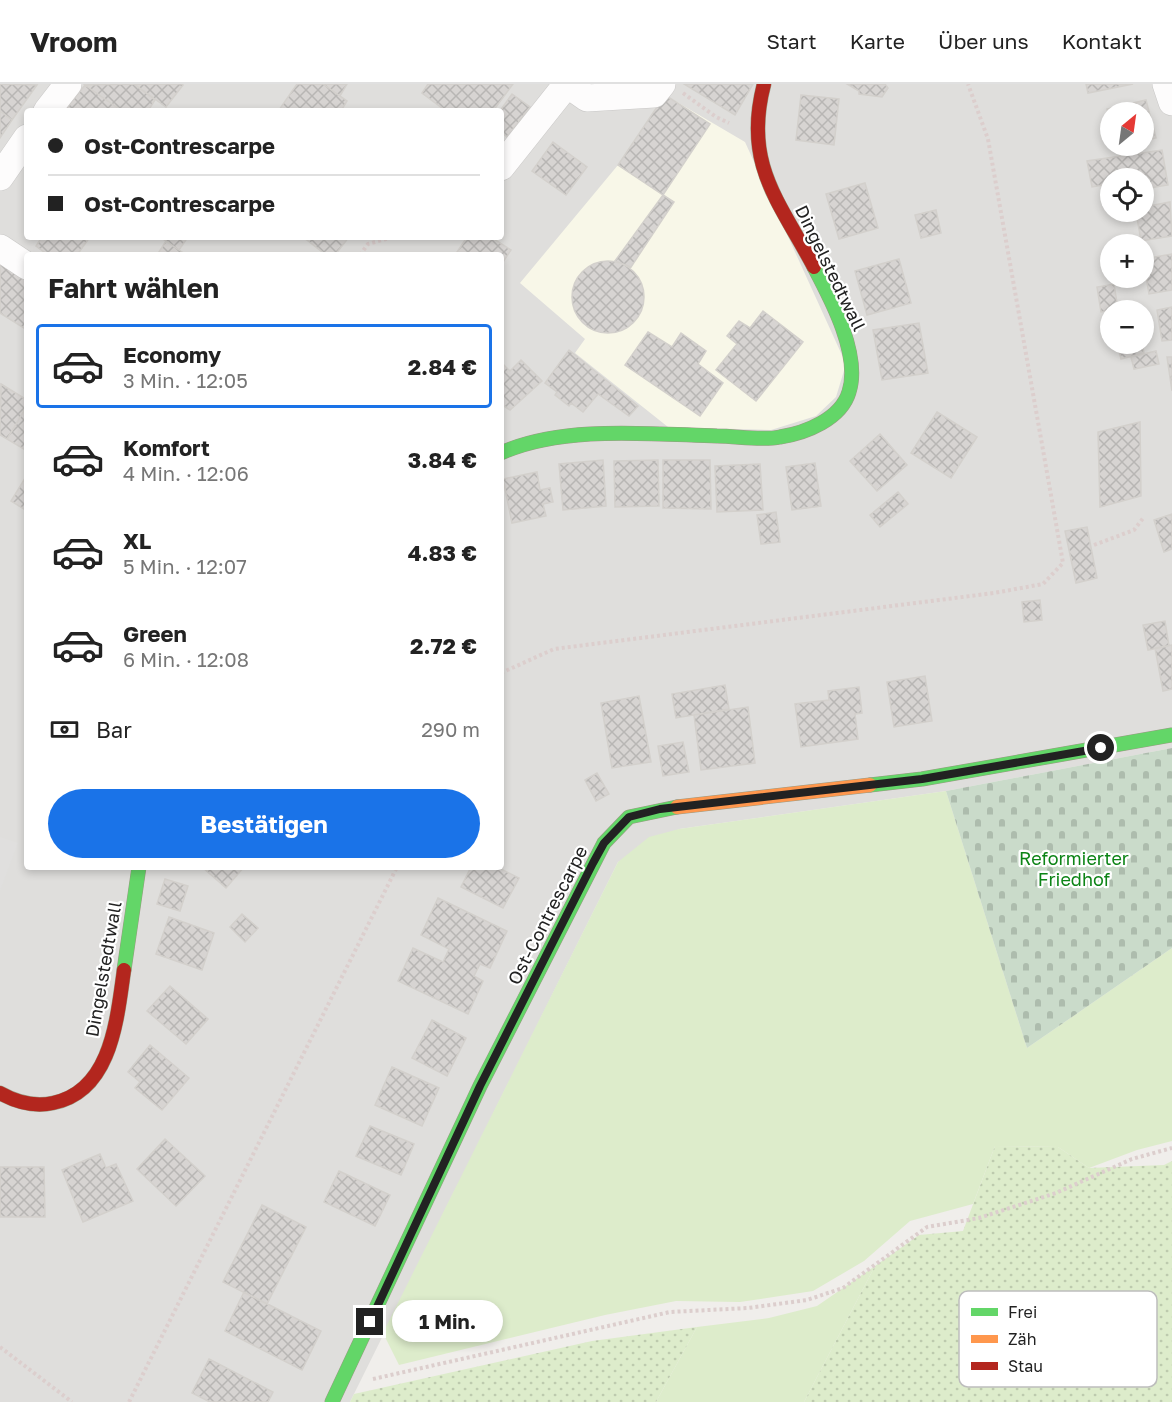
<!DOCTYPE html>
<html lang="de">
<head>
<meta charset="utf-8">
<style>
	:root { --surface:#fff; --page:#f6f6f6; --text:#222; --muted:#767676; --line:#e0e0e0; --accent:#1a73e8 }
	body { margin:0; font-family:"Golos Text",sans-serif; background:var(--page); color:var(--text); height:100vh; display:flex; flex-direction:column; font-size:22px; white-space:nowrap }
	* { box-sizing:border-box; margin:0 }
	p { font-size:20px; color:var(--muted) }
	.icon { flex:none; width:33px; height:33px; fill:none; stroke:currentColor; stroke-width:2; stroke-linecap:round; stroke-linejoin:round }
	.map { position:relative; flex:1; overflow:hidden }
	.details { position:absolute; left:24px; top:168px; width:480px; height:618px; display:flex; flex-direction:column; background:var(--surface); border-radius:6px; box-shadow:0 3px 9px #0003 }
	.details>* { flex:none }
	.hud { position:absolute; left:24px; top:24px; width:480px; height:132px; border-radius:6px; box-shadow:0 3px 9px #0003; display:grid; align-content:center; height:132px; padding:0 24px; background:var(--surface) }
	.needle { width:39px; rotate:29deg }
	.buttons { position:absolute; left:1100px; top:18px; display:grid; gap:12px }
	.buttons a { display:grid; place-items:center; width:54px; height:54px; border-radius:50%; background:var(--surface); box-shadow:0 3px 9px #0003; font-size:30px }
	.end { position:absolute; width:27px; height:27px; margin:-14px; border:8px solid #222; background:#fff; box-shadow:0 0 0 3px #fff }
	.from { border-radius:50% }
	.bubble { position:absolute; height:42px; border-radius:21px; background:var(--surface); box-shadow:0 3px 9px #0003; font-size:20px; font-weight:700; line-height:42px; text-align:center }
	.hud b { display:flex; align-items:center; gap:21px; height:57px; font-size:22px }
	.hud b+b { border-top:2px solid var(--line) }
	.hud i { width:15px; height:15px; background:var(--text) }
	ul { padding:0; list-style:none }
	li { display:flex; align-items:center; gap:18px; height:84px; margin:0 12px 9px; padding:0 12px; border:3px solid transparent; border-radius:6px }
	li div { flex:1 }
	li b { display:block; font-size:22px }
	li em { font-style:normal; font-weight:700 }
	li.current { border-color:var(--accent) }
	li>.icon { width:54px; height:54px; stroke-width:1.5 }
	h2 { padding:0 24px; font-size:27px; line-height:72px }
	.pay { display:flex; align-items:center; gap:15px; height:66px; padding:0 24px; font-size:22px }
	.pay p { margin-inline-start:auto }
	.button { display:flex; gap:12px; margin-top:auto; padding:12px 24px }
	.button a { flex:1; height:69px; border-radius:36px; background:var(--accent); color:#fff; font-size:24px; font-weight:700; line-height:69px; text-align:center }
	header { display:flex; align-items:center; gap:36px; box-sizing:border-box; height:84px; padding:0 30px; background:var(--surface); border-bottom:2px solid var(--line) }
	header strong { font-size:28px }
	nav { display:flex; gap:33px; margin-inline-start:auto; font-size:21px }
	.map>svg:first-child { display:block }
	.residential { fill:#dfdedc; fill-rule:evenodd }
	.education { fill:#f8f7e8 }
	.grass { fill:#ddeccb }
	.cemetery { fill:url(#cemetery-stones) }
	.garden { fill:url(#garden-dots) }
	.parking { fill:#e0dfde }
	.building { fill:url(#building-cross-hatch); stroke:#d3d0cc; stroke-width:1.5 }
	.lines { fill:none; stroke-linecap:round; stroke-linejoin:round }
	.street-casing { stroke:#c9c8c7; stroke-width:28 }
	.fast-casing { stroke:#999a82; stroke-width:15 }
	.slow-casing { stroke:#999a82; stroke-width:15 }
	.jam-casing { stroke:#999a82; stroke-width:15 }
	.path { stroke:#dccecd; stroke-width:4; stroke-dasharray:3 3; stroke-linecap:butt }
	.street { stroke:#fdfcfc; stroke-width:27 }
	.fast { stroke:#63d668; stroke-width:14 }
	.slow { stroke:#ff974d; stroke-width:14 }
	.jam { stroke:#b3261e; stroke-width:14 }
	.route { stroke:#222; stroke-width:8 }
	.labels { text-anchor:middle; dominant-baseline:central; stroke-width:4.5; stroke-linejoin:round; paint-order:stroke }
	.street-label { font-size:18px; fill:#222; stroke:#fff }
	.park-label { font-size:18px; fill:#0c8416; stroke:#fff }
	.key { fill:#fff; stroke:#bdbdbd; stroke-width:1.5 }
	.key-label { font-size:16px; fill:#222 }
</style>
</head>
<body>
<header>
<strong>Vroom</strong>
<nav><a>Start</a><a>Karte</a><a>Über uns</a><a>Kontakt</a></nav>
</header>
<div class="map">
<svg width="1172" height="1318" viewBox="0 0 1172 1318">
	<defs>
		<pattern id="cemetery-stones" width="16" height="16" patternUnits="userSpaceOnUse" patternTransform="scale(1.5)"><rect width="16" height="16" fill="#cadbca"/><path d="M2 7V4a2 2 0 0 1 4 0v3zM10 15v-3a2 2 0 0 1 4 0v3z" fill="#adbcad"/></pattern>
		<pattern id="garden-dots" width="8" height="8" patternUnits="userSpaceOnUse" patternTransform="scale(1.5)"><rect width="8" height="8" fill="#ddeccb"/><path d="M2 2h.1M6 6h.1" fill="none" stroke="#bdcaae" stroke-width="1.8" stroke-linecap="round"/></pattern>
		<pattern id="building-cross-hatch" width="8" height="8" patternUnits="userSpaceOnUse" patternTransform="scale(1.5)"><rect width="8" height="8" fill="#d7d4d2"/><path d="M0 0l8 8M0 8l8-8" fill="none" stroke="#b8b6b4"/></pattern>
	</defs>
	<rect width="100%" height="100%" fill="#f0eeeb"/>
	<path class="residential" d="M0,0h1172v664l-226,43 -267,38 -61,33 -268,540h-350zM27,27h474v126h-474zM1110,28h33v34h-33zM1110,94h33v34h-33zM1110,160h33v34h-33zM27,171h474v612h-474zM1110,226h33v34h-33z"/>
	<path class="education" d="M665,11l80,47 101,222 -10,33 -20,19 -45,14 -103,-3 -93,-74 10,-14 -65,-56 98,-118z"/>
	<path class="grass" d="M946,707l81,257 145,-100v193l-35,9 -48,18 -31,-21 -63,-1 -22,58 -63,17 -46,40 -51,30 -73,11 -64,-1 -71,14 -206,50 -16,-32 235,-471 31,-25 30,-8z
		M875,1182l-71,136h-148l41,-75 72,-9 48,-12z"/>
	<path class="cemetery" d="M1172,664v200l-145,100 -81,-257z"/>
	<path class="garden" d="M995,1062l63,1 31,21 75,-3 8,-4v241h-368l71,-136 44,-31 44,-4z
		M697,1243l-41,75h-306l4,-8 238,-53z"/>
	<path class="parking" d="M0,753l18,6 -18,48z"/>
	<path class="building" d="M0,0l37,1 -25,35 -12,-9z
		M134,0l21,16 -7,11h-26l-37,-26z
		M134,0h48l1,1 -17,22z
		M297,0h26l24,17 -6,10 -62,-1z
		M323,0h24l-7,12z
		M428,0h85l-20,27h-47l-24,-18z
		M684,0h69l-18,31z
		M847,0h38l3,4 -6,9 -23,-3v-3z
		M1086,0h47l-45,9z
		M85,1l37,26h-53l-3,-2z
		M512,10l18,13 -23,30 -6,-5 -1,-21z
		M665,11l45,29 -47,71 -45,-30z
		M801,11l38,4 -5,46 -38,-5z
		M1146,16l10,38 -13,3v-29h-33v9l-3,-12z
		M0,27l12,9 -12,18z
		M553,58l34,25 -21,28 -34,-24z
		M1162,66l6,35 -25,4v-11h-33v12l-1,-6 -17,3 -5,-26z
		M865,99l13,45 -39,11 -13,-45z
		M663,111l11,7 -43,65 -16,-6z
		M1170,118l2,34 -31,5 -5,-29h7v-5z
		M936,126l5,23 -20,5 -6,-23z
		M37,153h53l-13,18h-29l-12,-9 4,-6z
		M160,153h28l-9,13z
		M303,153h46l-14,18h-9z
		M467,153h24l20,13 -10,15v-10h-40l-4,-3z
		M166,157l19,13 -1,1h-27z
		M1172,170v36l-23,4 -6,-35z
		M0,175l27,18v53l-27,-17z
		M899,175l12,44 -44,12 -12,-44z
		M572 213a36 36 0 1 1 72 0a36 36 0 1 1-72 0Z
		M1114,200l4,25 -17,3 -4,-25z
		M1172,223v33l-10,1 -5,-31z
		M763,227l40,31 -47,59 -40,-31 21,-26 -10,-8 12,-15 11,7z
		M919,239l9,50 -46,7 -9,-50z
		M648,248l24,15 9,-14 25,18 -8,13 25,19 -23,33 -75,-51z
		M1117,260h25l2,9 -23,6z
		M569,266l69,56 -9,10 -31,-22 -15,18 -12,-9 -2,3 -14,-11 2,-3 -12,-9z
		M1156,267l3,13 -25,5 -3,-12z
		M1167,273h5v34z
		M521,276l21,21 -32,29 -9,-6v-42l9,9z
		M1,300l26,16v6l-20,33 -7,-4z
		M27,322v45l-20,-12z
		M937,328l40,25 -26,41 -40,-25z
		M1140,338l1,74 -41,11 -2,-75z
		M880,350l27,31 -30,26 -27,-30z
		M603,376l3,46 -43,4 -4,-46z
		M658,376l1,46 -44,1 -1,-46z
		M663,376h47l1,49 -48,-1z
		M815,379l6,43 -29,4 -6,-43z
		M760,380l3,46 -46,2 -2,-46z
		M537,388l3,18 10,-2 3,14 -10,2 3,12 -34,7 -9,-44z
		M27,391v36l-16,-10z
		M898,408l10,12 -28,23 -10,-12z
		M776,428l4,30 -19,2 -4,-29z
		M1172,430v35l-8,3 -10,-32z
		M1087,443l10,51 -21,5 -11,-52z
		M1040,516l2,20 -18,2 -2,-20z
		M1165,537l4,25 -21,4 -5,-25z
		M1172,561v44l-9,2 -8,-43z
		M925,592l7,45 -38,6 -7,-45z
		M725,601l4,24 -53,9 -4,-24z
		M859,603l3,26 -7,1 3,25 -57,8 -6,-43 34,-4 -1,-9z
		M639,612l12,66 -39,6 -11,-65z
		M748,623l7,56 -54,7 -7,-55z
		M683,658l6,30 -26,4 -5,-30z
		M597,689l12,21 -13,7 -11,-21z
		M202,783h42l-18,21z
		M471,783h26l22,11 -16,30 -42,-21z
		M165,795l23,7 -8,25 -23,-7z
		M438,814l69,33 -17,37 -10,-4 -6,12 9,5 -15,33 -70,-33 15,-33 30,14 6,-13 -28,-14z
		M242,830l16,14 -13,14 -15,-15z
		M169,833l45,16 -12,37 -46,-16z
		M170,902l38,33 -22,25 -39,-33z
		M432,936l34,18 -19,38 -35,-18z
		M150,961l39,33 -27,32 -27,-22 5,-6 -12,-10z
		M392,983l47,21 -17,38 -47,-21z
		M370,1042l44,18 -13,31 -45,-19z
		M165,1055l40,37 -29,30 -39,-37z
		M100,1070l6,14 10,-4 17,37 -50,21 -21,-52z
		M0,1083h44l1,50h-45z
		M339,1087l51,24 -15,31 -51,-24z
		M262,1121l44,22 -39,77 -44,-22z
		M244,1208l77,39 -19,39 -77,-39z
		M209,1275l64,33 -5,10h-58l-18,-9z"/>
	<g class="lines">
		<defs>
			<path id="street" d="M567,0l20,14 67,-4 8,-10
				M1166,0l6,18
				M47,27l21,-27
				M501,83l66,-83
				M0,93l27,-39
				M0,164l27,18"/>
			<path id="fast" d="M501,369c61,-28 149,-19 216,-17 20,0 44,5 63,1 26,-4 61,-18 69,-45 12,-37 -18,-93 -35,-125
				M870,701l52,-6 250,-44
				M124,886l15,-103
				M332,1318l148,-316 124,-243 25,-26 48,-10"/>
			<path id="slow" d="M677,723l193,-22"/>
			<path id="jam" d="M764,0c-21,80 15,117 50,183
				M0,1009c16,9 34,14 53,10 59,-12 64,-85 71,-133"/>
		</defs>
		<use href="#street" class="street-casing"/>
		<use href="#fast" class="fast-casing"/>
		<use href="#slow" class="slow-casing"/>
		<use href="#jam" class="jam-casing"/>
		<path class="path" d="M683,9l33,24 13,6
			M360,171l8,-11 25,-7
			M1094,461l40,-15 10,-13
			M501,589l53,-24 440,-56 49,-9 20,-21 -75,-424 -20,-55
			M0,1263l72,55
			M373,1295l297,-67 78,-4 59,-8 36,-12 84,-61 52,-9 77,-25 76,-34 40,-11
			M129,1318l268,-535"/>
		<use href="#street" class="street"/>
		<use href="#fast" class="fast"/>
		<use href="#slow" class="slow"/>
		<use href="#jam" class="jam"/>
	</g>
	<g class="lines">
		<path class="route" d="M370,1238l110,-236 113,-223 11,-20 25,-26 31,-8 262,-30 179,-31"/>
	</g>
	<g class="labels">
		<g class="street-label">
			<text transform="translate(831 184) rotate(64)">Dingelstedtwall</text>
			<text transform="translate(547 831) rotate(-63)">Ost-Contrescarpe</text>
			<text transform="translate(103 885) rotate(-80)">Dingelstedtwall</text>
		</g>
		<g class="park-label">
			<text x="1074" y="774">Reformierter<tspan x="1074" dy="21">Friedhof</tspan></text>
		</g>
	</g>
	<rect x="959" y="1207" width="198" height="96" rx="9" class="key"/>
	<rect x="971" y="1224" width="27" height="8" fill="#63d668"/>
	<rect x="971" y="1251" width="27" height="8" fill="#ff974d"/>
	<rect x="971" y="1278" width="27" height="8" fill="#b3261e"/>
	<g class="key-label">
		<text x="1008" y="1234">Frei</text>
		<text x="1008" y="1261">Zäh</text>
		<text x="1008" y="1288">Stau</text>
	</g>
</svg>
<div class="buttons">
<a><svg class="needle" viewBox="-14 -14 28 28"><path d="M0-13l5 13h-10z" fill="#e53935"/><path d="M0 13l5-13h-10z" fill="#767676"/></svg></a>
<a><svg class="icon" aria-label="locate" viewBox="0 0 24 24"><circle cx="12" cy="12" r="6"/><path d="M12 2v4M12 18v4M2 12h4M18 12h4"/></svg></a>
<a>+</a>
<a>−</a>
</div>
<i class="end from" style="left:1101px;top:664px"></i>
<i class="end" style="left:370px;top:1238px"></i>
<div class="bubble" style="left:392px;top:1216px;width:111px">1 Min.</div>
<div class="hud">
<b><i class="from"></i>Ost-Contrescarpe</b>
<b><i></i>Ost-Contrescarpe</b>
</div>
<section class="details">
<h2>Fahrt wählen</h2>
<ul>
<li class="current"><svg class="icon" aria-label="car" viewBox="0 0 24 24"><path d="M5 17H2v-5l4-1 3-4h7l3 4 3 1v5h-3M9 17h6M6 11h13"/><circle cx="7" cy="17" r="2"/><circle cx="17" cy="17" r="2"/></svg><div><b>Economy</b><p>3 Min. · 12:05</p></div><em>2.84 €</em></li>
<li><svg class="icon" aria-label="car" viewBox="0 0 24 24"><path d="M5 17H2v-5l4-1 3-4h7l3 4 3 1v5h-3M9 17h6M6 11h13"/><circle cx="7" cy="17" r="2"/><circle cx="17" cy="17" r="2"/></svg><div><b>Komfort</b><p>4 Min. · 12:06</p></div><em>3.84 €</em></li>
<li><svg class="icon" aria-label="car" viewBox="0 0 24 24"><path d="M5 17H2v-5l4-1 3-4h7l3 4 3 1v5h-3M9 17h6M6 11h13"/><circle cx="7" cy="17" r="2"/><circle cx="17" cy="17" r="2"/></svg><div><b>XL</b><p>5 Min. · 12:07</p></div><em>4.83 €</em></li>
<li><svg class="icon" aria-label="car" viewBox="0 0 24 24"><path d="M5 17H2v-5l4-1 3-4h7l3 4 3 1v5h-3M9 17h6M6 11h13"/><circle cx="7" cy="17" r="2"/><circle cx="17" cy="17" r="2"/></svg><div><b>Green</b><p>6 Min. · 12:08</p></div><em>2.72 €</em></li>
</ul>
<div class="pay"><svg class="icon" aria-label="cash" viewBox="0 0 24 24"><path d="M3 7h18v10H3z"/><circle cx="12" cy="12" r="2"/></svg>Bar<p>290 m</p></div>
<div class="button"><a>Bestätigen</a></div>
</section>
</div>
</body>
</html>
